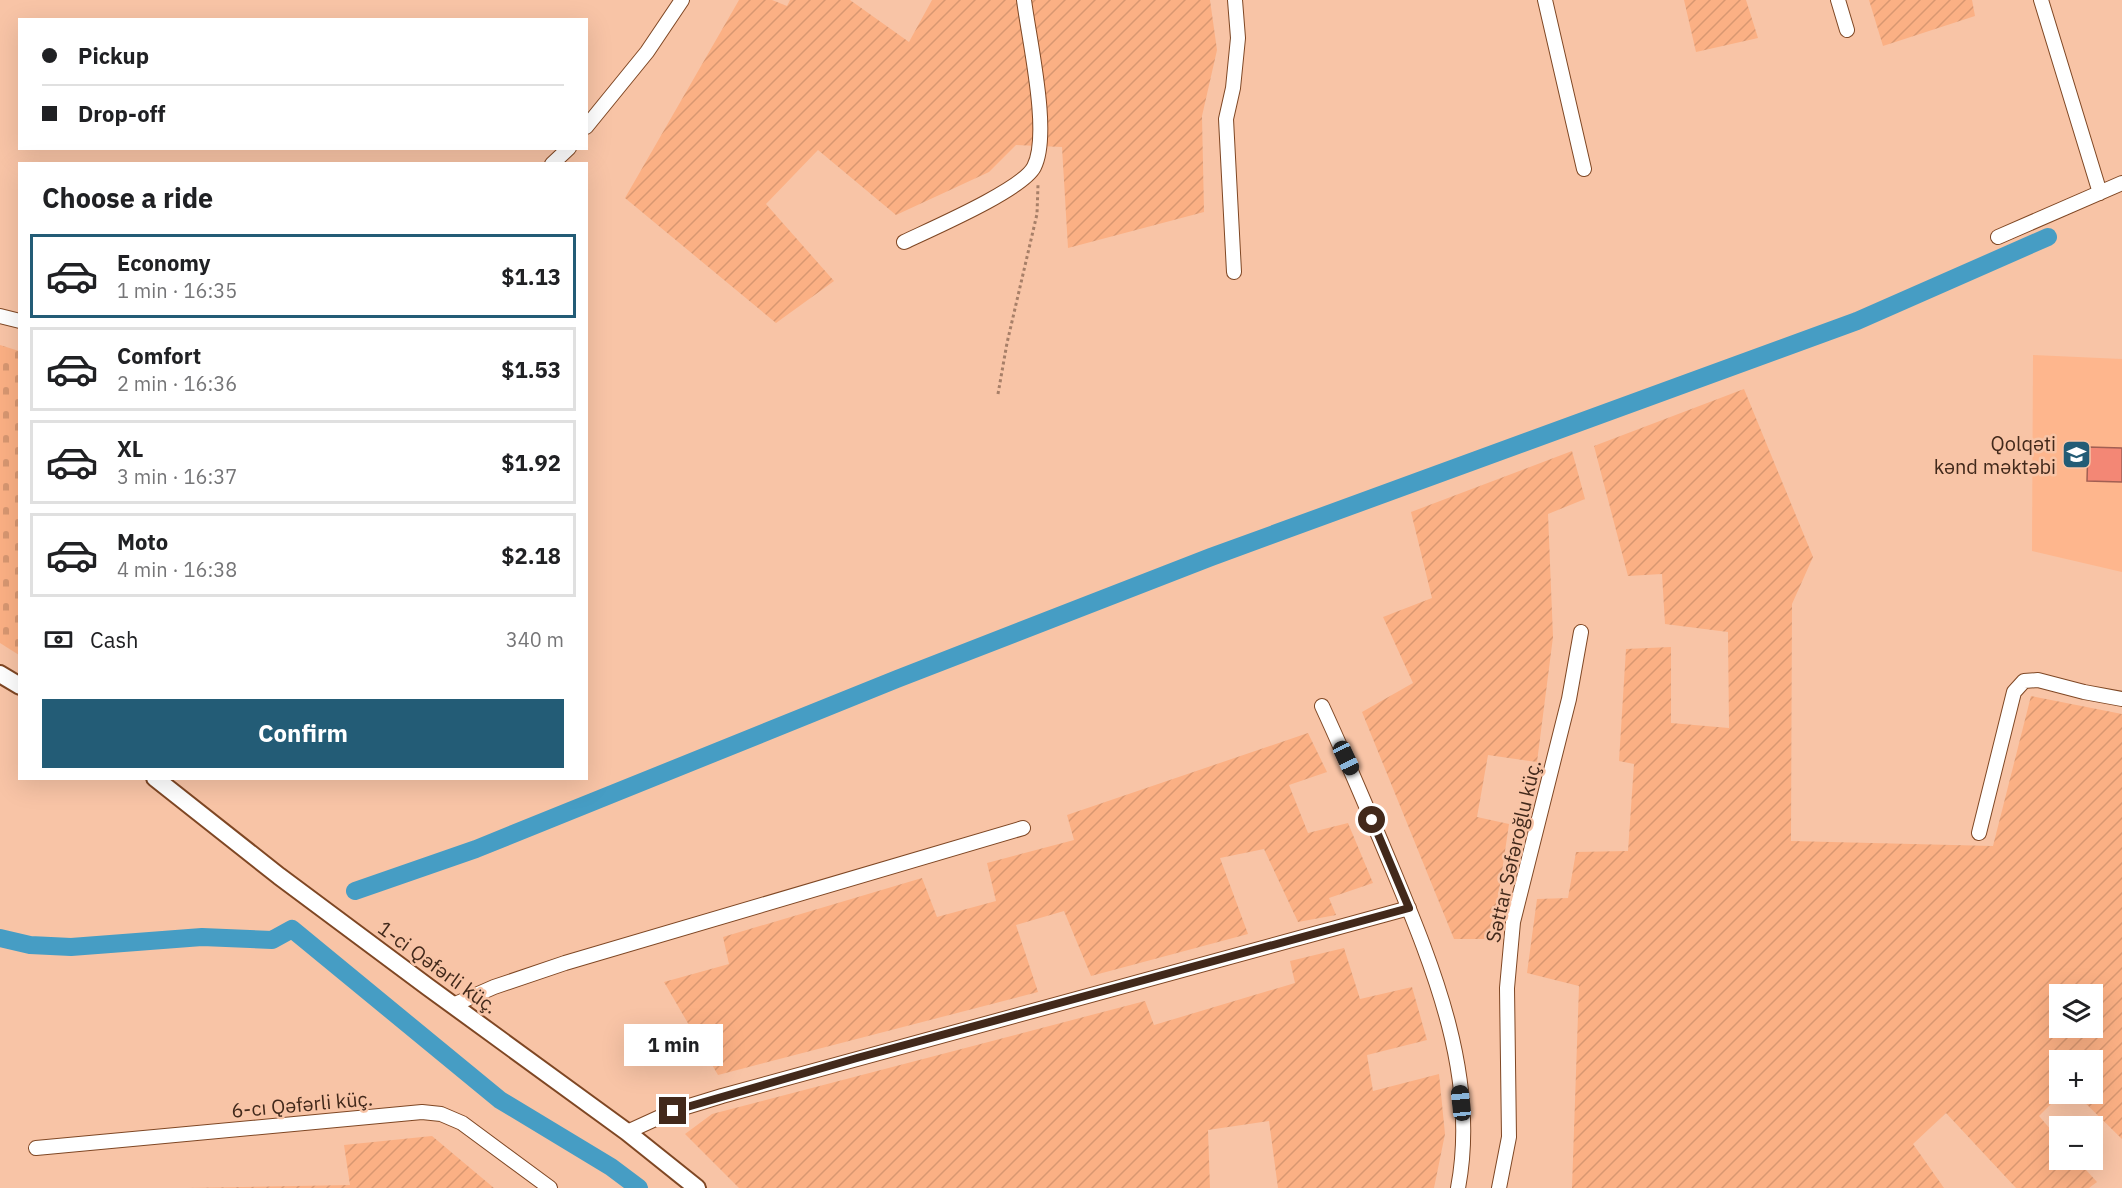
<!DOCTYPE html>
<html lang="en">
<head>
<meta charset="utf-8">
<style>
	:root { --surface:#fff; --page:#f6f6f6; --text:#202124; --muted:#757577; --line:#e0e0e0; --accent:#235c76 }
	body { margin:0; font-family:"IBM Plex Sans",sans-serif; background:var(--page); color:var(--text); height:100vh; display:flex; flex-direction:column; font-size:22px; white-space:nowrap }
	* { box-sizing:border-box; margin:0 }
	p { font-size:20px; color:var(--muted) }
	.icon { flex:none; width:33px; height:33px; fill:none; stroke:currentColor; stroke-width:2; stroke-linecap:round; stroke-linejoin:round }
	.map { position:relative; flex:1; overflow:hidden }
	.sheet { position:absolute; left:18px; top:162px; width:570px; height:618px; display:flex; flex-direction:column; background:var(--surface); border-radius:0px; box-shadow:0 6px 24px #0002 }
	.sheet>* { flex:none }
	.hud { position:absolute; left:18px; top:18px; width:570px; height:132px; border-radius:0px; box-shadow:0 6px 24px #0002; display:grid; align-content:center; height:132px; padding:0 24px; background:var(--surface) }
	.buttons { position:absolute; left:2049px; top:984px; display:grid; gap:12px }
	.buttons a { display:grid; place-items:center; width:54px; height:54px; border-radius:0px; background:var(--surface); box-shadow:0 6px 24px #0002; font-size:30px }
	.end { position:absolute; width:27px; height:27px; margin:-14px; border:8px solid #42291b; background:#fff; box-shadow:0 0 0 3px #fff }
	.from { border-radius:50% }
	.bubble { position:absolute; height:42px; border-radius:0px; background:var(--surface); box-shadow:0 6px 24px #0002; font-size:20px; font-weight:700; line-height:42px; text-align:center }
	.car { position:absolute; width:18px; height:36px; margin:-18px -9px; border-radius:8px; box-shadow:0 0 4px 2px #0007; background:linear-gradient(#222 24%,#8ab4d8 0 40%,#222 0 76%,#8ab4d8 0 86%,#222 0) }
	.hud b { display:flex; align-items:center; gap:21px; height:57px; font-size:22px }
	.hud b+b { border-top:2px solid var(--line) }
	.hud i { width:15px; height:15px; background:var(--text) }
	ul { padding:0; list-style:none }
	li { display:flex; align-items:center; gap:18px; height:84px; margin:0 12px 9px; padding:0 12px; border:3px solid var(--line); border-radius:0px }
	li div { flex:1 }
	li b { display:block; font-size:22px }
	li em { font-style:normal; font-weight:700 }
	li.on { border-color:var(--accent) }
	li>.icon { width:54px; height:54px; stroke-width:1.5 }
	h2 { padding:0 24px; font-size:27px; line-height:72px }
	.pay { display:flex; align-items:center; gap:15px; height:66px; padding:0 24px; font-size:22px }
	.pay p { margin-inline-start:auto }
	.cta { display:flex; gap:12px; margin-top:auto; padding:12px 24px }
	.cta a { flex:1; height:69px; border-radius:0px; background:var(--accent); color:#fff; font-size:24px; font-weight:700; line-height:69px; text-align:center }
	.map>svg:first-child { display:block }
	.built { fill:#feb68d }
	.cemetery { fill:url(#cemetery-stones) }
	.garden { fill:url(#garden-furrows); fill-rule:evenodd }
	.lines { fill:none; stroke-linecap:round; stroke-linejoin:round }
	.canal { stroke:#469dc4; stroke-width:18 }
	.building { fill:#f38775; stroke:#a25f53; stroke-width:1.5 }
	.minor-casing { stroke:#7f4724; stroke-width:16 }
	.tertiary-casing { stroke:#7f4724; stroke-width:20 }
	.path { stroke:#a77f68; stroke-width:3; stroke-dasharray:3 3; stroke-linecap:butt }
	.minor { stroke:#fff; stroke-width:14 }
	.tertiary { stroke:#fff; stroke-width:16 }
	.route { stroke:#42291b; stroke-width:8 }
	.labels { text-anchor:middle; dominant-baseline:central; stroke-width:5; stroke-linejoin:round; paint-order:stroke }
	.poi-label { font-size:20px; fill:#42291b; stroke:#f8c4a6; text-anchor:end }
	.street-label { font-size:20px; fill:#42291b; stroke:#f8c4a6 }
</style>
</head>
<body>
<div class="map">
<svg width="2122" height="1188" viewBox="0 0 2122 1188">
	<defs>
		<pattern id="cemetery-stones" width="16" height="16" patternUnits="userSpaceOnUse" patternTransform="scale(1.5)"><rect width="16" height="16" fill="#fbb084"/><path d="M2 7V4a2 2 0 0 1 4 0v3zM10 15v-3a2 2 0 0 1 4 0v3z" fill="#d89771"/></pattern>
		<pattern id="garden-furrows" width="10" height="10" patternUnits="userSpaceOnUse" patternTransform="scale(1.5)"><rect width="10" height="10" fill="#fbb084"/><path d="M-1 1l2-2M0 10L10 0M9 11l2-2" fill="none" stroke="#d89771"/></pattern>
	</defs>
	<rect width="100%" height="100%" fill="#f8c4a6"/>
	<path class="built" d="M2033,355l89,4v213l-90,-21z"/>
	<path class="cemetery" d="M0,345l19,6v304l-19,-12z"/>
	<path class="garden" d="M739,0h33l15,6 3,-6h60l59,42 23,-42h278l7,50 -15,66 2,96 -136,36 -6,-101 -46,-2 -27,27 -93,43 -78,-65 -52,54 68,77 -58,42 -151,-125z
		M1684,0h62l12,38 -62,14z
		M1869,0h103l3,16 -92,30z
		M1744,389l69,168 -21,47 -1,237 202,5 38,-150 91,18v425l-46,-45h16v-34h-32l1,34 -22,22 20,23 1,21h17l20,22 -8,6h-73l-70,-75 -33,31 31,44h-372l7,-202 -52,-13 10,-74 31,-1 8,-46 52,-1 6,-87 -15,-3 7,-112 45,-2v76l58,5 -1,-96 -63,-8 -3,-50 -34,2 -34,-130zM2060,994h32v34h-32z
		M1572,451l13,48 -37,15 5,123 -16,125 -49,-7 -11,62 32,7 -17,115h-38l-92,-227 51,-29 -30,-66 49,-19 -21,-86z
		M1308,733l19,39 -38,13 19,48 40,-10 25,60 -44,15 7,17 -38,7 -34,-73 -44,9 28,76 -157,42 -27,-65 -48,14 22,67 -320,83 -54,-93 65,-18 -6,-27 199,-59 15,39 59,-16 -9,-38 87,-23 -7,-25z
		M1344,948l16,51 52,-12 15,53 -60,15 6,36 66,-17 6,60 -11,54h-156l-9,-67 -61,9 2,58h-471l-54,-54 27,-20 433,-113 9,24 141,-42 -5,-22z
		M432,1136l62,52h-308l164,-3 -6,-40z"/>
	<g class="lines">
		<path class="canal" d="M355,891l121,-42 421,-170 314,-122 646,-236 191,-84
			M0,938l30,7 41,2 131,-10 70,3 20,-11 208,171 111,67 28,21"/>
	</g>
	<path class="building" d="M2088,447l34,1v34l-35,-1z"/>
	<g class="lines">
		<defs>
			<path id="minor" d="M1545,0l39,169
				M1838,0l9,30
				M2041,0l59,193
				M586,127l61,-75 35,-52
				M552,164l17,-16
				M1998,237l124,-54
				M904,242c27,-13 118,-52 130,-75 17,-33 -5,-127 -10,-167
				M1234,272l-8,-153 7,-31 5,-50 -3,-38
				M0,316l20,5
				M1322,706c25,54 48,109 71,164 41,99 86,208 65,318
				M1979,833l35,-141 10,-11 14,-1 46,12 38,7
				M453,1005l41,-18 71,-24 458,-135
				M627,1132l46,-21 49,-15 687,-188
				M36,1148l386,-36 19,2 21,9 88,65
				M1499,1188l10,-51 -2,-149 6,-66 56,-223 12,-67"/>
			<path id="tertiary" d="M0,674l20,12
				M155,778l124,98 149,111 199,145 70,56"/>
		</defs>
		<use href="#minor" class="minor-casing"/>
		<use href="#tertiary" class="tertiary-casing"/>
		<path class="path" d="M998,394l9,-51 30,-129 1,-29"/>
		<use href="#minor" class="minor"/>
		<use href="#tertiary" class="tertiary"/>
	</g>
	<g class="lines">
		<path class="route" d="M673,1111l184,-53 552,-150 -37,-88"/>
	</g>
	<defs>
		<symbol id="school-square" viewBox="-11 -11 22 22"><rect x="-9" y="-9" width="18" height="18" rx="4" fill="#235c76" stroke="#f8c4a6"/><path d="M0-5L7-2L0 1L-7-2ZM-4 1L0 2.5L4 1V4Q0 6-4 4Z" fill="#fff"/></symbol>
	</defs>
	<g fill-rule="evenodd">
		<use href="#school-square" x="2060" y="438" width="33" height="33"/>
	</g>
	<g class="labels">
		<g class="poi-label">
			<text x="2056" y="443">Qolqəti<tspan x="2056" dy="23">kənd məktəbi</tspan></text>
		</g>
		<g class="street-label">
			<text transform="translate(1513 851) rotate(-77)">Səttar Səfəroğlu küç.</text>
			<text transform="translate(438 967) rotate(36)">1-ci Qəfərli küç.</text>
			<text transform="translate(302 1104) rotate(-5)">6-cı Qəfərli küç.</text>
		</g>
	</g>
</svg>
<div class="buttons">
<a><svg class="icon" aria-label="layers" viewBox="0 0 24 24"><path d="M12 4l9 5-9 5-9-5zM3 14l9 5 9-5"/></svg></a>
<a>+</a>
<a>−</a>
</div>
<i class="end from" style="left:1372px;top:820px"></i>
<i class="end" style="left:673px;top:1111px"></i>
<div class="bubble" style="left:624px;top:1024px;width:99px">1 min</div>
<i class="car" style="left:1346px;top:758px;rotate:155deg"></i>
<i class="car" style="left:1461px;top:1103px;rotate:354deg"></i>
<div class="hud">
<b><i class="from"></i>Pickup</b>
<b><i></i>Drop-off</b>
</div>
<section class="sheet">
<h2>Choose a ride</h2>
<ul>
<li class="on"><svg class="icon" aria-label="car" viewBox="0 0 24 24"><path d="M5 17H2v-5l4-1 3-4h7l3 4 3 1v5h-3M9 17h6M6 11h13"/><circle cx="7" cy="17" r="2"/><circle cx="17" cy="17" r="2"/></svg><div><b>Economy</b><p>1 min · 16:35</p></div><em>$1.13</em></li>
<li><svg class="icon" aria-label="car" viewBox="0 0 24 24"><path d="M5 17H2v-5l4-1 3-4h7l3 4 3 1v5h-3M9 17h6M6 11h13"/><circle cx="7" cy="17" r="2"/><circle cx="17" cy="17" r="2"/></svg><div><b>Comfort</b><p>2 min · 16:36</p></div><em>$1.53</em></li>
<li><svg class="icon" aria-label="car" viewBox="0 0 24 24"><path d="M5 17H2v-5l4-1 3-4h7l3 4 3 1v5h-3M9 17h6M6 11h13"/><circle cx="7" cy="17" r="2"/><circle cx="17" cy="17" r="2"/></svg><div><b>XL</b><p>3 min · 16:37</p></div><em>$1.92</em></li>
<li><svg class="icon" aria-label="car" viewBox="0 0 24 24"><path d="M5 17H2v-5l4-1 3-4h7l3 4 3 1v5h-3M9 17h6M6 11h13"/><circle cx="7" cy="17" r="2"/><circle cx="17" cy="17" r="2"/></svg><div><b>Moto</b><p>4 min · 16:38</p></div><em>$2.18</em></li>
</ul>
<div class="pay"><svg class="icon" aria-label="cash" viewBox="0 0 24 24"><path d="M3 7h18v10H3z"/><circle cx="12" cy="12" r="2"/></svg>Cash<p>340 m</p></div>
<div class="cta"><a>Confirm</a></div>
</section>
</div>
</body>
</html>
